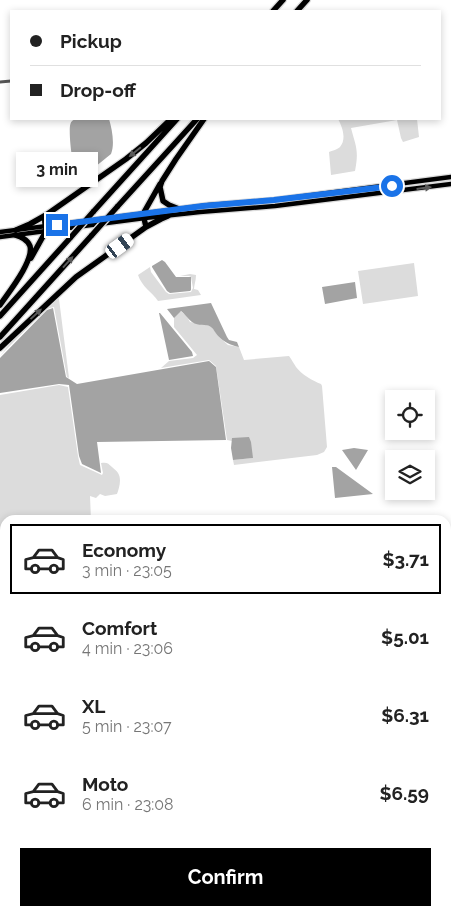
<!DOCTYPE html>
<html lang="en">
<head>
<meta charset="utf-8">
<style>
	:root { --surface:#fff; --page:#f6f6f6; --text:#222; --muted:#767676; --line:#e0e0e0; --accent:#000 }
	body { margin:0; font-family:Raleway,sans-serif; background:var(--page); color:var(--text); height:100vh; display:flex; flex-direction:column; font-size:19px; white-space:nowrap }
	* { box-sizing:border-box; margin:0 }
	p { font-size:16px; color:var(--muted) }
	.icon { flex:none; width:28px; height:28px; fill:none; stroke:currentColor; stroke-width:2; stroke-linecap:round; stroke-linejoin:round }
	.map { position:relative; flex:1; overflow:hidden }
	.sheet { position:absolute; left:0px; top:515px; width:451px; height:401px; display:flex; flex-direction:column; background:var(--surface); border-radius:15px 15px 0 0; box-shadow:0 2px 8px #0003 }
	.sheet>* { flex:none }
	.guide { position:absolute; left:10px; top:10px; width:431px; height:110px; border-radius:0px; box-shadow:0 2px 8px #0003; display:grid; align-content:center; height:110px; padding:0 20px; background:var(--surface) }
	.fabs { position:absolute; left:385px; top:390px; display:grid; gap:10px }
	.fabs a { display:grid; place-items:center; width:50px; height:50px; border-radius:0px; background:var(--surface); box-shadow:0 2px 8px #0003; font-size:25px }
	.end { position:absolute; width:22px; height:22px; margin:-11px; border:6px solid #1a73e8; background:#fff; box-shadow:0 0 0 2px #fff }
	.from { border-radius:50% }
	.bubble { position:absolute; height:35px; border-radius:0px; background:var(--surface); box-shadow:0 2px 8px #0003; font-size:16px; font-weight:700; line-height:35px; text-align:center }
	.car { position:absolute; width:15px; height:30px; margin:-15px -8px; border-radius:6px; box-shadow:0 0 4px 1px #0007; background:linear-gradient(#fff 24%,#345 0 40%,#fff 0 76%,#345 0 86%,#fff 0) }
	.guide b { display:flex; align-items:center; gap:18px; height:48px; font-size:19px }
	.guide b+b { border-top:1px solid var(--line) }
	.guide i { width:12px; height:12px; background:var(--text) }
	ul { padding:9px 0 0; list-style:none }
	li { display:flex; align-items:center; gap:15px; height:70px; margin:0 10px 8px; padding:0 10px; border:2px solid transparent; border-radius:0px }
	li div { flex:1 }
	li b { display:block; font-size:19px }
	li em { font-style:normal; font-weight:700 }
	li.selected { border-color:var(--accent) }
	li>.icon { width:45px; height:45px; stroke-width:1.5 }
	.button { display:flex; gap:10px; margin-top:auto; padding:10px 20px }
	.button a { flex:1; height:58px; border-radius:0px; background:var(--accent); color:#fff; font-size:20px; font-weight:700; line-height:58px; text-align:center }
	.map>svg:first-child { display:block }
	.green { fill:#dcdcdc }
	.water { fill:#a3a3a3 }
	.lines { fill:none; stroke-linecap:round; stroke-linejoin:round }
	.major-casing { stroke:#dbdbdb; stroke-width:7 }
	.highway-casing { stroke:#dbdbdb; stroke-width:8 }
	.minor { stroke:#555; stroke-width:3 }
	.major { stroke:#000; stroke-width:4.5 }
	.highway { stroke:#000; stroke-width:5.5 }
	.highway-bridge-casing { stroke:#dbdbdb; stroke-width:8; stroke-linecap:butt }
	.highway-bridge { stroke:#000; stroke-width:5.5 }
	.oneway { fill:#595959 }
	.route { stroke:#1a73e8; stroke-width:6 }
</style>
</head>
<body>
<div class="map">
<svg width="451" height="916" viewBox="0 0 451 916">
	<rect width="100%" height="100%" fill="#fff"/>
	<path class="green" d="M338,119h79l2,18 -16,5 -2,-4 -4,-18 -46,8c5,19 8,22 4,43l-24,4 -2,-23c3,-1 9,-3 11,-5 7,-8 2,-21 -2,-28z
		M414,263l4,33 -55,8 -5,-33z
		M150,267l1,5 15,20 3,2 22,-2 2,-4 -2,-11 -2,-1h-9l10,-2 6,1c0,6 -2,10 -2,14l4,1 3,5 -43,6c-6,-9 -16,-14 -20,-26z
		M54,299h5l10,79 -2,-1 -13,-70 -8,2 -46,47 12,-15z
		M180,311l6,4 4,7 16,3 6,2 6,9 10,9 11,2 5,13 45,-4c3,4 5,8 7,11 5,7 17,14 25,17l1,2 5,61 -3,5 -7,3 -83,10 -1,-5 20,-2 -21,-20v3l-5,-1 -11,-74 -7,-6 -48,8 8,-7 24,-3 4,-3 -23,-28v-11z
		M59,385l9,2 10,69 2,9 22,10 1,-2 -2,-10c6,-1 7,0 11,4 2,2 5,4 6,6 4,6 1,16 -1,21l-12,2 -5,-2 -4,4 -6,-2 1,24h-86v197l-3,2 3,35v33l-3,-8h-2v-195l1,-2 -1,-3v-184z"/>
	<path class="water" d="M75,119h34c3,10 6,25 2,35l-26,21c-5,-3 -9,-6 -11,-12 -3,-5 -5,-31 -4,-37 1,-5 2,-5 5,-7z
		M162,260l3,2 11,15h15v13l-1,1 -20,2 -3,-2 -15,-24v-1z
		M355,282l2,16 -32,6 -3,-17z
		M211,303l16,34 2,3 8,2 2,5c-9,-2 -15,-5 -21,-11 -3,-3 -4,-7 -7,-9 -6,-4 -12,0 -19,-5 -4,-3 -7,-8 -11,-11l-7,7 -7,-9z
		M53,308l13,69 11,7 132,-23 7,6 10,73 -129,2 4,31 -19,-9 -3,-8 -10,-71 -10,-1 -59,9v-35l47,-48z
		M159,313h1l32,39 1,4 -24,4z
		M249,437l2,5 2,16 -20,2 -2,-12 1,-10z
		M354,448l14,2 -12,20 -14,-20z
		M332,467h4l37,27 -38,4z"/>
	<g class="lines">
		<defs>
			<path id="major" d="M0,232l209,-27 65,-5 177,-23
				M0,237l145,-19 55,-6 75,-6 176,-22
				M446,790l5,-1
				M0,846l5,-1"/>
			<path id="highway" d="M273,11l10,-11
				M297,11l10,-11
				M117,207l80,-88
				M179,209l-10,-4 -6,-4 -3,-14 2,-6 14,-22 28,-40
				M93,212l84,-93
				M146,227l-3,-13 17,-30
				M16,230l14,-6 16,-9 80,-56 20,-16 25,-24
				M31,258l15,-27c0,-7 -3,-10 0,-16
				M0,305c8,-12 34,-44 30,-59 -3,-7 -9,-9 -15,-11
				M0,316l71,-79
				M0,337l92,-102
				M0,348l76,-71 70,-50 15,-8 7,-3"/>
		</defs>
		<use href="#major" class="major-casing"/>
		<use href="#highway" class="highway-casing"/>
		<path class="minor" d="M0,82l11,-1
			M6,916l11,-5"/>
		<use href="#major" class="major"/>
		<use href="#highway" class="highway"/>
		<defs>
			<path id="highway-bridge" d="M92,235l25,-28
				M71,237l22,-25"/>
		</defs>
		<use href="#highway-bridge" class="highway-bridge-casing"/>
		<use href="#highway-bridge" class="highway-bridge"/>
	</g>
	<defs><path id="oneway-solid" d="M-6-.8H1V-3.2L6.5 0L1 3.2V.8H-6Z" transform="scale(1.25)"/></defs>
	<g class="oneway">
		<use href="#oneway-solid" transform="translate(135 152) rotate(141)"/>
		<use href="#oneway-solid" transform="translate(424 188) rotate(-7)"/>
		<use href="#oneway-solid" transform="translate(68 262) rotate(-48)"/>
		<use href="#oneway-solid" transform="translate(36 314) rotate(-43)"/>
	</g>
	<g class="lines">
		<path class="route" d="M57,225l146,-19 71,-6 118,-14"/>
	</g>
</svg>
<div class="fabs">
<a><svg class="icon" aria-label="locate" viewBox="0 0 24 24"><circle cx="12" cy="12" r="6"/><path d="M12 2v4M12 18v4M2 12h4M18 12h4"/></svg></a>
<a><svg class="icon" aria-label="layers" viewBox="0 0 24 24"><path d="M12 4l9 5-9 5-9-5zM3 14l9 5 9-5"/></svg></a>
</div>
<i class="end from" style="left:392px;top:186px"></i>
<i class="end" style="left:57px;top:225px"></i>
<div class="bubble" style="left:16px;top:152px;width:82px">3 min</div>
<i class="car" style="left:120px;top:246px;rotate:54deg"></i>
<div class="guide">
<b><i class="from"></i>Pickup</b>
<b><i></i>Drop-off</b>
</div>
<section class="sheet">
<ul>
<li class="selected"><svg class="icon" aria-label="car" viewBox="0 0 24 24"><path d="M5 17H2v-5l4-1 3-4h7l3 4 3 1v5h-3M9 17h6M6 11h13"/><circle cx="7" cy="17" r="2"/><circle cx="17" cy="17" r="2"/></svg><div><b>Economy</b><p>3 min · 23:05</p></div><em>$3.71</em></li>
<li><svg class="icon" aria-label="car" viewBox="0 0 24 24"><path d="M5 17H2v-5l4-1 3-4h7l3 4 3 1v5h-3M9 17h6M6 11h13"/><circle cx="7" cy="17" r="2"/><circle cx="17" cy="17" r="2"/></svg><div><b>Comfort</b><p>4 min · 23:06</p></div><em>$5.01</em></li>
<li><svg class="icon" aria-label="car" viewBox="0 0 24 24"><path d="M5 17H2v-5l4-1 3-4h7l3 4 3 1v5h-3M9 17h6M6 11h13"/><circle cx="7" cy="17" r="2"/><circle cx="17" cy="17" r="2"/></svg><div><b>XL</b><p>5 min · 23:07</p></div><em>$6.31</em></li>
<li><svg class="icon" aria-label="car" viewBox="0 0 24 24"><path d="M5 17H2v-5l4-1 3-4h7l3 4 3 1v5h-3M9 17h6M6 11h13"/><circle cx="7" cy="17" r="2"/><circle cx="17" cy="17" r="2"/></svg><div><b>Moto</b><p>6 min · 23:08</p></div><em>$6.59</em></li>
</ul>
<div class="button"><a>Confirm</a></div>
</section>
</div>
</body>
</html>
